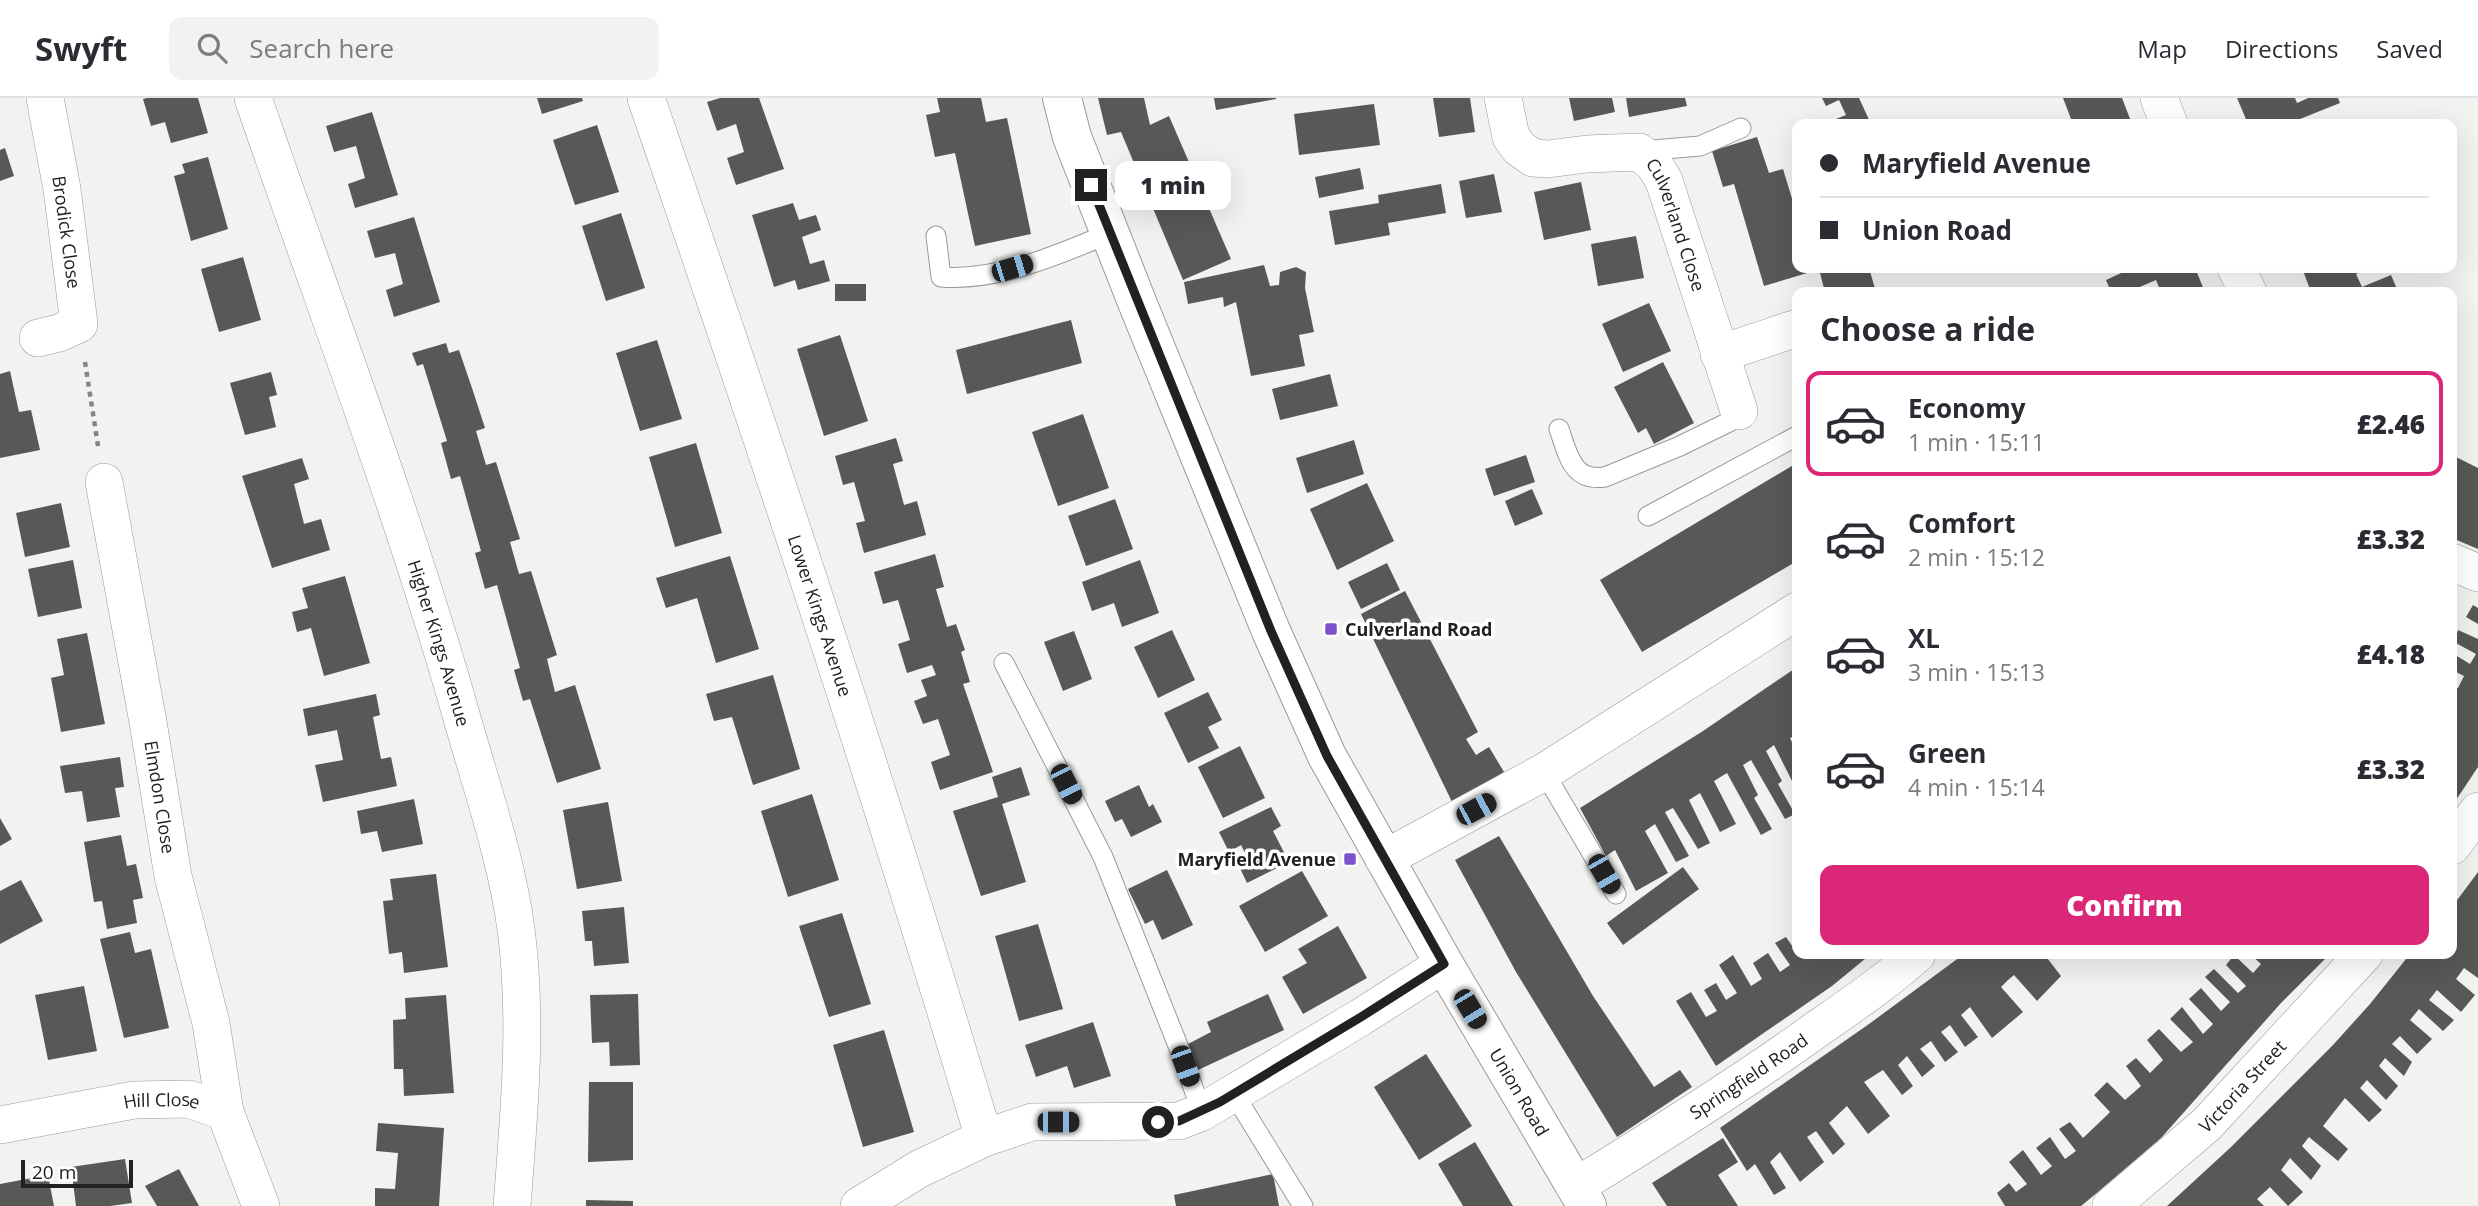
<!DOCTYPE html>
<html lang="en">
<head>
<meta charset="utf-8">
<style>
	:root { --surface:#fff; --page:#f2f2f3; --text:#2b2b33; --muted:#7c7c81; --line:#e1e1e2; --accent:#db2777 }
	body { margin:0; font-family:"Open Sans",sans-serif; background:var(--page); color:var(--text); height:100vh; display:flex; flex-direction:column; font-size:26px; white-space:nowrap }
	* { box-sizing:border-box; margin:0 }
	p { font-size:23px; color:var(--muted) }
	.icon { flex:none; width:38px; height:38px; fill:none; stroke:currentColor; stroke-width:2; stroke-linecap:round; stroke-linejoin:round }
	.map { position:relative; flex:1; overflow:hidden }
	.drawer { position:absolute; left:1792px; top:189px; width:665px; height:672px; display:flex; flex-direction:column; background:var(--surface); border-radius:14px; box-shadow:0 7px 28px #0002 }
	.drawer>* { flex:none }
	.hud { position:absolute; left:1792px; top:21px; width:665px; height:154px; border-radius:14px; box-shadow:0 7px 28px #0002; display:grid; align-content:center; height:154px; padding:0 28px; background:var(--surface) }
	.scale { position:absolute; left:21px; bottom:18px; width:112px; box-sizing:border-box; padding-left:7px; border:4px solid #212220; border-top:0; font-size:19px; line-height:24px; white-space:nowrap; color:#212220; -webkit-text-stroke:5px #fff; paint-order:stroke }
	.end { position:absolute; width:32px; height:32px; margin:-16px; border:9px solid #212220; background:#fff; box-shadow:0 0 0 4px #fff }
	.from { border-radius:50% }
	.bubble { position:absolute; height:49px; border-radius:14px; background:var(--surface); box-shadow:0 7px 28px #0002; font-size:23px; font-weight:800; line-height:49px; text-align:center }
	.car { position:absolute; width:21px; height:42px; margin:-21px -10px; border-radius:9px; box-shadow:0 0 5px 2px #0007; background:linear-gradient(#222 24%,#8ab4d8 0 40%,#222 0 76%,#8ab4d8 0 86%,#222 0) }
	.hud b { display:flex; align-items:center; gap:24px; height:66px; font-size:26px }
	.hud b+b { border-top:2px solid var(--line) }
	.hud i { width:18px; height:18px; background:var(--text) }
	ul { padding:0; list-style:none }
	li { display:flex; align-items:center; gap:21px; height:105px; margin:0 14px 10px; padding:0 14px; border:4px solid transparent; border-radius:14px }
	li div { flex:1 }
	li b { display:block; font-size:26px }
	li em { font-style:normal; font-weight:800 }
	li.current { border-color:var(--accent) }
	li>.icon { width:63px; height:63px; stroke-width:1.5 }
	h2 { padding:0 28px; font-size:32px; line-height:84px }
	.primary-button { display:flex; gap:14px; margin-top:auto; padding:14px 28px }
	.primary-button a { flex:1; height:80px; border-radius:14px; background:var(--accent); color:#fff; font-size:28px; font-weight:800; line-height:80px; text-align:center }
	header { display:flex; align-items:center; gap:42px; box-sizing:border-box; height:98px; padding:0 35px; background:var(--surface); border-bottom:2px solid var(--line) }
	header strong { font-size:33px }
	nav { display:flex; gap:38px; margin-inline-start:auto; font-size:24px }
	.search { width:490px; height:63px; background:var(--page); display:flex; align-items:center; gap:18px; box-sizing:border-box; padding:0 24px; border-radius:14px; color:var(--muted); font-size:26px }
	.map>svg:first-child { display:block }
	.building { fill:#585956 }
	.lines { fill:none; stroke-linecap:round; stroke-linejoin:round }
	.service-casing { stroke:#999a97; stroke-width:21 }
	.minor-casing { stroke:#999a97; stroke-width:38 }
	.tertiary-casing { stroke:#999a97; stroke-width:40 }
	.path { stroke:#848583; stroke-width:4.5; stroke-dasharray:5 5; stroke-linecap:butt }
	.service { stroke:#fff; stroke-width:19 }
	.minor { stroke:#fff; stroke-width:37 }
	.tertiary { stroke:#fff; stroke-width:38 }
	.route { stroke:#212220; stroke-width:9 }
	.poi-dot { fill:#7c52cc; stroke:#fff; stroke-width:2.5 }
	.labels { text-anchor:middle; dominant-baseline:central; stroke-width:7; stroke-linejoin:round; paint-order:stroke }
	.street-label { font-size:18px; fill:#212220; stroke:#fff }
	.poi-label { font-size:18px; font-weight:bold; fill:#212220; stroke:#fff; text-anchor:start }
</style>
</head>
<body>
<header>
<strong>Swyft</strong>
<div class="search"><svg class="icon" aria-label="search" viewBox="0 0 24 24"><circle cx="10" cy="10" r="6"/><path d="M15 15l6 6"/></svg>Search here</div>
<nav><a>Map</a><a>Directions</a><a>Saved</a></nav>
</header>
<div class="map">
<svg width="2478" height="1108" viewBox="0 0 2478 1108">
	<rect width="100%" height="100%" fill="#f2f3f0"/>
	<path class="building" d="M147,0h51l10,35 -37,10 -6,-21 -14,4 -8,-27z
		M537,0h45l1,3 -41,13z
		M720,0h39l25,71 -48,16 -9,-27 17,-6 -8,-28 -19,7 -10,-29z
		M937,0h44l5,24 21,-4 24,116 -56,12 -20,-93 -20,4 -9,-42 14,-3z
		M1098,0h46l6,27 19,-9 62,143 -48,21 -62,-148 -14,3z
		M1214,0h62v1l-60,11z
		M1433,0h37l5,34 -36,5z
		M1569,0h43l3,14 -41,9z
		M1626,0h59l2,8 -58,11z
		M1822,0h37l12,26h-32l-3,-5 10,-4 -7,-15 -13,6z
		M2063,0h59l10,26h-59z
		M2237,0h58l2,5 11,-5h30l2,5 -40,16 2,5h-54z
		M1374,6l6,41 -81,10 -5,-41z
		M372,14l26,83 -43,13 -7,-24 17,-6 -9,-32 -22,6 -8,-26z
		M597,27l22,67 -44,13 -22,-65z
		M1757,39l12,36 14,-4 14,46v53h16l1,3 -50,15 -30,-102 -11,3 -11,-36z
		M5,50l9,28 -14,5v-31z
		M208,59l20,72 -37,12 -17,-65 11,-3 -3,-9z
		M1360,70l4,21 -45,9 -4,-21z
		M1494,76l8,38 -36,6 -7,-37z
		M1581,84l10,48 -47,10 -10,-48z
		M1441,86l5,29 -58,10 2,12 -55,10 -6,-34 50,-8 -1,-8z
		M793,105l6,17 17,-5 5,15 -19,7 8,27 14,-4 6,21 -32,9 -3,-10 -21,7 -22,-72z
		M621,115l24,75 -39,13 -24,-75z
		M414,119l26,85 -46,15 -8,-27 17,-6 -8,-31 -20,5 -8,-27z
		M1636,138l8,42 -46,8 -7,-42z
		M243,159l18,63 -42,12 -18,-63z
		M1264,167l6,21 9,-1 1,-13 16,-5 10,5 -1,16 9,44 -15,3 6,31 -54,10 -15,-74 -12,5 -1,-10 -35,7 -4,-22z
		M1836,170h33l7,24h-51l-5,-19z
		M2132,170h63l10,24h-44l-5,-12 -28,12h-17l-5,-12z
		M2302,170h69l-15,6 6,13 29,-12 6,14 -9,3h-77z
		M835,186h31v17h-31z
		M1649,205l22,48 -48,21 -21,-48z
		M1071,222l11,43 -115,31 -11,-44z
		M840,237l28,86 -44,15 -27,-87z
		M657,242l25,79 -42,12 -24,-78z
		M446,245l3,10 10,-3 13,38 13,40 -9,3 10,34 10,-3 24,77 -10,3 9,32 12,-3 26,84 -10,4 8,33 20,-7 26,84 -44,14 -27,-84 -7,2 -9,-31 6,-2 -23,-83 -12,4 -10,-36 6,-2 -21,-75 -9,3 -10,-36 6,-2 -24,-77 -6,2 -5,-13z
		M1663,264l31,61 -40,21 -8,-16 -8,5 -24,-46z
		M10,273l9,41 12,-2 9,40 -40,8v-84z
		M271,274l6,23 -8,2 7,30 -31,8 -15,-52z
		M1330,276l8,32 -58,14 -8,-31z
		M1083,316l26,74 -51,18 -26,-74z
		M896,340l7,23 -10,3 11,41 13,-4 9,34 -62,18 -8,-30 9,-2 -11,-39 -11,3 -8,-29z
		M1354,342l10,34 -57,19 -11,-35z
		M696,345l26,90 -47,14 -26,-90z
		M1526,357l9,27 -41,14 -9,-27z
		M2454,358l24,12v81l-26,-11v-76z
		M302,360l7,21 -15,5 10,40 17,-5 9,31 -58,18 -30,-92z
		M1797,365v98l-155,91 -42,-72z
		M1367,385l27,58 -57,29 -27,-61z
		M1532,391l11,25 -28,12 -10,-25z
		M1115,401l18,50 -47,17 -18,-50z
		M61,405l9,44 -45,10 -9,-44z
		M935,456l9,33 -8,2 11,38 9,-3 9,26 -4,2 9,30 -7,2 30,88 -53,18 -9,-28 19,-7 -12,-36 -15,5 -9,-23 13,-5 -6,-16 15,-5 -4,-10 -25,8 -9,-29 12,-4 -12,-40 -15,4 -9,-32z
		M730,458l29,93 -43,14 -19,-65 -31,10 -10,-30z
		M73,462l9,48 -44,9 -10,-48z
		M1140,462l19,53 -37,14 -8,-24 -22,8 -10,-29z
		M1387,465l13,27 -39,19 -13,-27z
		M345,478l25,87 -46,13 -13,-48 -14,4 -5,-20 16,-4 -6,-20z
		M1405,493l73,141 -12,7 10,16 13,-8 15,25 -52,30 -91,-188z
		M2473,507l5,3v16l-12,-7z
		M1172,532l23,50 -37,18 -24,-51z
		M2458,532l20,9v128l-26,39v-94l4,-8 -4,-3v-16l6,3 6,-12 -12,-6v-17l18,11 6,-10 -22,-12z
		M1074,533l18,48 -29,12 -19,-49z
		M87,535l18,91 -44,8 -10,-54 13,-3 -7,-36z
		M1797,569v68l-7,3 7,15v33l-2,1 -21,-42 -8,6 16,30 -4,3 17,30 -10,5 -34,-59 -8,5 15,30 -4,3 18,31 -11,6 -34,-62 -13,8 22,43 -16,8 -20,-39 -11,7 21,43 -12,6 -25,-41 -8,4 24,44 -13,6 -21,-38 -10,7 23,42 -32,18 -21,-41 -9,6 -26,-48 123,-77z
		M773,577l27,94 -47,16 -21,-68 -18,4 -8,-27z
		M1208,594l14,28 -14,7 11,21 -31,15 -24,-50z
		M376,596l4,21 -7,2 8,42 10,-2 6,29 -74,16 -8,-37 28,-5 -6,-30 -29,6 -5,-27z
		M1240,648l25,52 -42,20 -25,-51z
		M120,659l4,30 -9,1 5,29 -33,5 -5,-31 -17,2 -5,-27z
		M1021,669l9,28 -28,9 24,78 -45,14 -28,-85 45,-14 -6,-20z
		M1139,687l10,22 4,-3 9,18 -31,15 -9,-18 -7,3 -10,-21z
		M812,696l27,86 -51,17 -27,-86z
		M414,701l9,45 -41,8 -5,-21 -16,3 -4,-23z
		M608,704l14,79 -45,8 -14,-79z
		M1271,709l10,19 -8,5 16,31 -42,21 -8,-17 10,-5 -8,-16 -12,7 -10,-20z
		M0,720l12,21 -12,7z
		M121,737l6,31 9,-2 7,34 -10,2 4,23 -30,6 -5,-28 -8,1 -10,-60z
		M1499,738l94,160 61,91 26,-17 12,17 -75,50 -101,-165 -61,-112z
		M1683,769l16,22 -76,56 -16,-22z
		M1167,772l26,55 -31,15 -9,-20 -8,4 -17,-35z
		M1302,773l26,45 -63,36 -26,-46z
		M2478,774v106l-14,-10 -8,11 19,16 -14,17 -24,-22 -8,10 25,20 -11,11 -24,-22 -9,11 22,19 -15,15 -17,-18 -8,8 20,18 -8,14 -19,-18 -6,8 19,20 -12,14 -19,-20 -7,8 22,22 -13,12 -24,-24 -22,28 25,23 -10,12 -29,-24 -7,9 19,20 -10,14 -21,-22 -9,12 22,22 -15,14 -18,-19 -13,12 7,7h-97l64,-59 102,-102 37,-41 40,-50h42v-47z
		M436,776l12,93 -44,6 -2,-21 -13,2 -6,-53 10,-1 -3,-21z
		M21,782l22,41 -43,23v-53z
		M624,809l5,56 -35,3 -2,-25h-7l-3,-30z
		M842,815l29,91 -42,13 -30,-91z
		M1038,826l25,85 -44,12 -24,-85z
		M1338,828l29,52 -64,36 -21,-37 25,-14 -9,-14z
		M130,834l5,21 16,-4 18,79 -45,10 -24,-99z
		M1786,839l13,19 3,-2h69l-39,32 -116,80 -40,-65 15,-9 15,25 11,-6 -13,-21 12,-7 10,17 11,-7 -18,-28 14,-10 18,31 11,-7 -9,-16 15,-10 12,19 10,-7 -15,-22z
		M1964,856h80l17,22 -24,25 -23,-26 -6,5 -7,7 22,25 -31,26 -22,-31 -9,8 17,22 -13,10 -15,-22 -9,7 17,20 -13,10 -14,-21 -11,8 15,17 -13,11 -15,-21 -9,9 15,21 -11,9 -19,-25 -19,12 26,34 -22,18 -21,-28 -18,17 16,21 -12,11 -17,-24 -9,6 17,25 -24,20 -20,-30 -10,10 16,26 -12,7 -19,-31 -8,7 -27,-43 149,-104z
		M2250,856h80l-49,49 -120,135 -69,59 -11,9h-76l-8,-13 12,-10 7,9 11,-8 -18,-22 14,-12 18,25 11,-9 -16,-18 14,-11 15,22 11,-8 -17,-22 11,-7 13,16 20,-19 7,-7 -16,-17 13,-13 18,18 16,-14 -15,-20 10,-8 14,15 13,-13 -16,-20 12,-11 22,23 12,-10 -23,-23 12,-12 21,27 10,-10 -24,-25 12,-11 20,23 9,-9 -25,-25 9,-8 24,24 8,-7 -20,-21 8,-10 19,18 8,-9z
		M84,888l13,65 -49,9 -13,-65z
		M638,896l2,71 -30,1 -1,-24 -17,1 -2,-48z
		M1268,896l16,36 -86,40 -12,-25 25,-13 -4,-10z
		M446,897l8,98 -50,3 -1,-27h-9l-1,-49 13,-1 -1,-21z
		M1093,924l18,54 -37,12 -7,-22 -31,11 -11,-32z
		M884,932l30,102 -51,15 -30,-102z
		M1426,956l46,72 -53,34 -45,-73z
		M589,984h44v78l-45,2z
		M378,1025l66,5 -5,78h-64v-18l20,1 3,-36 -22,-2z
		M1723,1040l15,24 -20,13 20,31h-71l-15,-23z
		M1475,1044l38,64h-50l-25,-42z
		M125,1061l7,44 -22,3h-34l-5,-39z
		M179,1071l20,37h-42l-12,-20z
		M1273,1076l6,32h-103l-2,-11z
		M48,1077l6,31h-54v-22z
		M586,1102l47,1v5h-47z"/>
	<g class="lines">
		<defs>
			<path id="service" d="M1641,53l59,-5 41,-18
				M936,138l5,41c54,5 120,-23 169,-44
				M1559,331c9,25 13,53 46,48l75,-31 55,-27 4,-8
				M1648,418l149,-80
				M1004,565l99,194 74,186 25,69
				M1544,674l72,122
				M1234,996l69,112"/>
			<g id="minor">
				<path id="s1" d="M253,0c70,204 148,406 207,613 20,72 46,144 56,218 12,92 3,185 -4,277"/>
				<path id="s2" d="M646,0c119,344 234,691 338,1040"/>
				<path id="s3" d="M1503,0l8,39 8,11 14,10 15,1 39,-5 52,-2 15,12 10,17 75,230"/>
				<path d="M2159,0l10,26"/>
				<path d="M2236,170l12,24"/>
				<path d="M38,240l21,-5 20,-9 -17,-135 -17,-91"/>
				<path d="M1719,256l75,-25"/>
				<path id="s4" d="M104,384l44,240 25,154 38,147 14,89"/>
				<path d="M2452,464l26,11"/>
				<path d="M2452,748l26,-35"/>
				<path d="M1384,761l160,-87 253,-161"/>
				<path id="s5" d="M0,1027l134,-25 55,-1 36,13 36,94"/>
				<path id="s6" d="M1575,1089c83,-51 166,-103 245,-160 33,-23 67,-46 97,-73"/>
				<path d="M859,1108l60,-37 65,-31 48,-16 147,-1 23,-9 159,-95 83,-53"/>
				<path id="s7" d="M2111,1108l96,-82 157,-170"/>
			</g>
			<g id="tertiary">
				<path id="s8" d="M1062,0l10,39 67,170 132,324 56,125 117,208 143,242"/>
			</g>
		</defs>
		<use href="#service" class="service-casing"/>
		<use href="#minor" class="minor-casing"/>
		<use href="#tertiary" class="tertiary-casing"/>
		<path class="path" d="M85,264l13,84"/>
		<use href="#service" class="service"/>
		<use href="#minor" class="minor"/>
		<use href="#tertiary" class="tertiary"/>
	</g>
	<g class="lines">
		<path class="route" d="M1091,87l180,446 56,125 117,208 -83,53 -141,85 -41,19 -21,1"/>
	</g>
	<g class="poi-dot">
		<rect x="1324" y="524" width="14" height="14" rx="3.5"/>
		<rect x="1343" y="754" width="14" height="14" rx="3.5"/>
	</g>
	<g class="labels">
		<g class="street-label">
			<text stroke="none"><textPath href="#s3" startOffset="261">Culverland Close</textPath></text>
			<text transform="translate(67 134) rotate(82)">Brodick Close</text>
			<text stroke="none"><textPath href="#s2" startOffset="546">Lower Kings Avenue</textPath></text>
			<text stroke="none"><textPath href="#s1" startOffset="576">Higher Kings Avenue</textPath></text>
			<text stroke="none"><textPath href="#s4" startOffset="320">Elmdon Close</textPath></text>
			<text stroke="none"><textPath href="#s6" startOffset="206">Springfield Road</textPath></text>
			<text stroke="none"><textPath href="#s7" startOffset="178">Victoria Street</textPath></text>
			<text stroke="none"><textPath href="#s8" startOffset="1097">Union Road</textPath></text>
			<text stroke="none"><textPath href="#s5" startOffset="164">Hill Close</textPath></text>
		</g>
		<g class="poi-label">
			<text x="1345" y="531">Culverland Road</text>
			<text x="1336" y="761" text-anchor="end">Maryfield Avenue</text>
		</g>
	</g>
</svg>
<div class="scale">20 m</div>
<i class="end from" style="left:1158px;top:1024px"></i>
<i class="end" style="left:1091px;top:87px"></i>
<div class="bubble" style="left:1115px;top:63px;width:116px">1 min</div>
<i class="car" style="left:1012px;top:170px;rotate:73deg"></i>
<i class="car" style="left:1066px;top:686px;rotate:153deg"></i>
<i class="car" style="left:1476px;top:711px;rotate:62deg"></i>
<i class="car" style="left:1604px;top:776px;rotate:150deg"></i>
<i class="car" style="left:1470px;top:911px;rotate:149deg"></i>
<i class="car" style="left:1185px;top:968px;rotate:160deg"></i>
<i class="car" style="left:1058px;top:1024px;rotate:90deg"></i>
<div class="hud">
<b><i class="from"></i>Maryfield Avenue</b>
<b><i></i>Union Road</b>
</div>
<section class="drawer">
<h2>Choose a ride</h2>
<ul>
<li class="current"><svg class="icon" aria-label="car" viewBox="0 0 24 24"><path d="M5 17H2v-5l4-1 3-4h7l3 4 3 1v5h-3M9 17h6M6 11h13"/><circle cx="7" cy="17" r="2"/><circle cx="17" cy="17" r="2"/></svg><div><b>Economy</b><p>1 min · 15:11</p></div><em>£2.46</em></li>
<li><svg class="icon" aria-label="car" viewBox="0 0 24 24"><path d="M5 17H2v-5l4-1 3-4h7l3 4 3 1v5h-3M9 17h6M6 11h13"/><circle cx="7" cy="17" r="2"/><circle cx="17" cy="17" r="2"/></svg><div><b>Comfort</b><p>2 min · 15:12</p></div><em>£3.32</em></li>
<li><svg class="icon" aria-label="car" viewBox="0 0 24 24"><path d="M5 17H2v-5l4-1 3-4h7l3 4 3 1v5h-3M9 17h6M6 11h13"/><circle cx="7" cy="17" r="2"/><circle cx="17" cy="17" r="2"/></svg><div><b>XL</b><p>3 min · 15:13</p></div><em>£4.18</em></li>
<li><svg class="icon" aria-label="car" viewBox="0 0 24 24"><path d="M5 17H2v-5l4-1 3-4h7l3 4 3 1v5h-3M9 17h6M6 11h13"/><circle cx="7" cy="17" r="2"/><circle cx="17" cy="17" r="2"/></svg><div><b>Green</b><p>4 min · 15:14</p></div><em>£3.32</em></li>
</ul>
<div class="primary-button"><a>Confirm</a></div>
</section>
</div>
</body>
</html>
